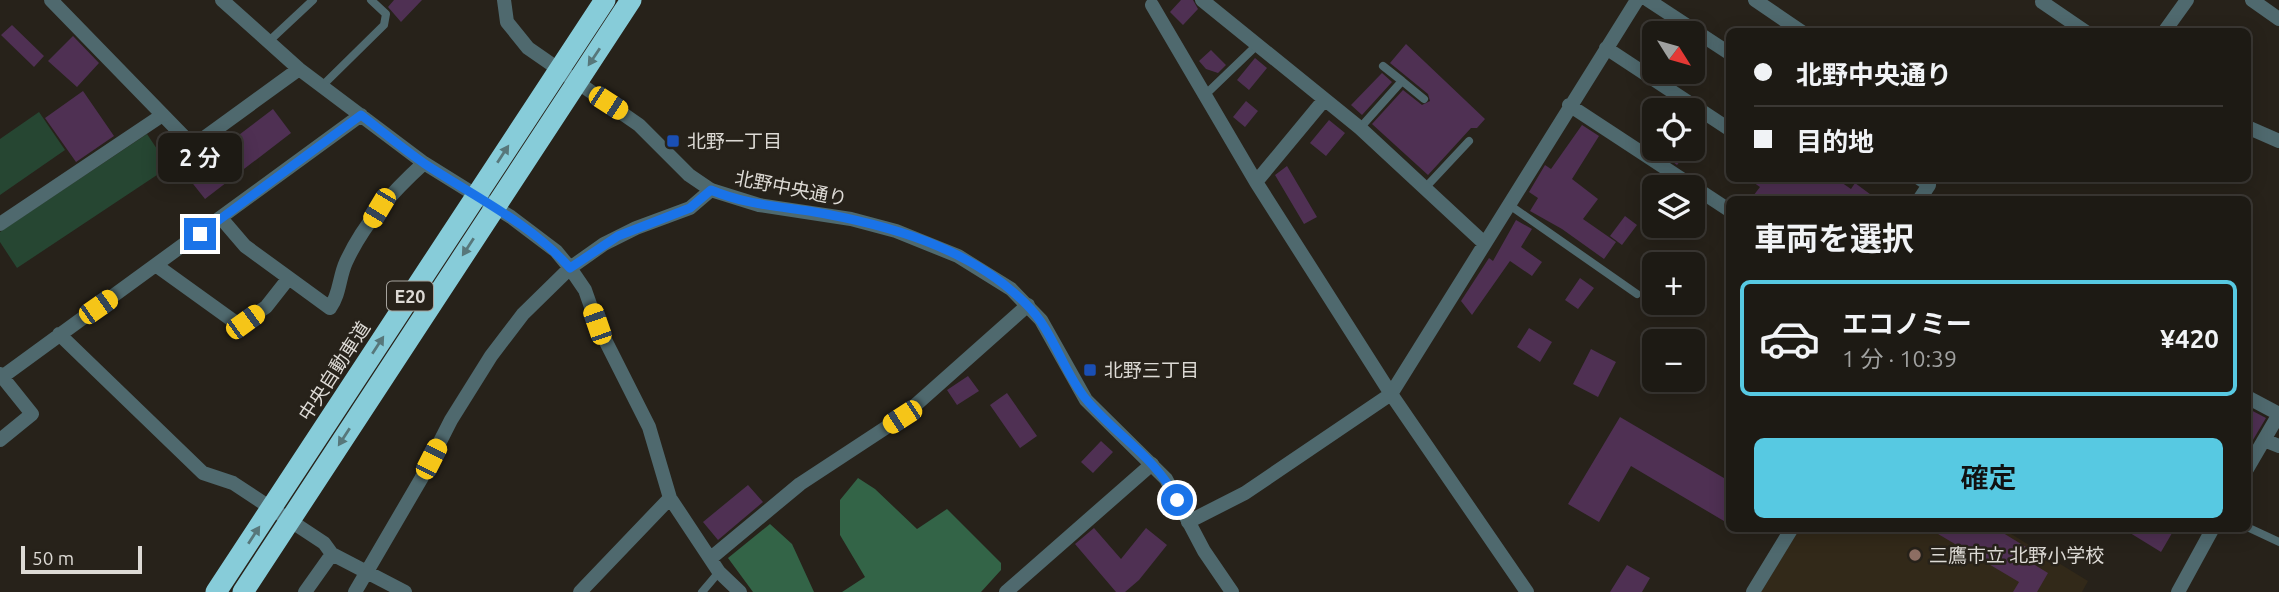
<!DOCTYPE html>
<html lang="ja">
<head>
<meta charset="utf-8">
<style>
	:root { --surface:#1d1a14; --page:#25231d; --text:#f1f3f6; --muted:#a0a1a0; --line:#3b3834; --accent:#57c9e2 }
	body { margin:0; font-family:Ubuntu,"Noto Sans JP",sans-serif; background:var(--page); color:var(--text); height:100vh; display:flex; flex-direction:column; font-size:26px; white-space:nowrap }
	* { box-sizing:border-box; margin:0 }
	p { font-size:23px; color:var(--muted) }
	.icon { flex:none; width:38px; height:38px; fill:none; stroke:currentColor; stroke-width:2; stroke-linecap:round; stroke-linejoin:round }
	.map { position:relative; flex:1; overflow:hidden }
	.details { position:absolute; left:1726px; top:196px; width:525px; height:336px; display:flex; flex-direction:column; background:var(--surface); border-radius:10px; box-shadow:0 4px 18px #0003,0 0 0 2px var(--line) }
	.details>* { flex:none }
	.banner { position:absolute; left:1726px; top:28px; width:525px; height:154px; border-radius:10px; box-shadow:0 4px 18px #0003,0 0 0 2px var(--line); display:grid; align-content:center; height:154px; padding:0 28px; background:var(--surface) }
	.needle { width:46px; rotate:127deg }
	.tools { position:absolute; left:1642px; top:21px; display:grid; gap:14px }
	.tools a { display:grid; place-items:center; width:63px; height:63px; border-radius:10px; background:var(--surface); box-shadow:0 4px 18px #0003,0 0 0 2px var(--line); font-size:35px }
	.scale { position:absolute; left:21px; bottom:18px; width:121px; box-sizing:border-box; padding-left:7px; border:4px solid #dddad5; border-top:0; font-size:19px; line-height:24px; white-space:nowrap; color:#dddad5; -webkit-text-stroke:5px #27221a; paint-order:stroke }
	.end { position:absolute; width:32px; height:32px; margin:-16px; border:9px solid #1a73e8; background:#fff; box-shadow:0 0 0 4px #fff }
	.from { border-radius:50% }
	.bubble { position:absolute; height:49px; border-radius:10px; background:var(--surface); box-shadow:0 4px 18px #0003,0 0 0 2px var(--line); font-size:23px; font-weight:600; line-height:49px; text-align:center }
	.car { position:absolute; width:21px; height:42px; margin:-21px -10px; border-radius:9px; box-shadow:0 0 5px 2px #0007; background:linear-gradient(#f5c518 24%,#345 0 40%,#f5c518 0 76%,#345 0 86%,#f5c518 0) }
	.banner b { display:flex; align-items:center; gap:24px; height:66px; font-size:26px }
	.banner b+b { border-top:2px solid var(--line) }
	.banner i { width:18px; height:18px; background:var(--text) }
	ul { padding:0; list-style:none }
	li { display:flex; align-items:center; gap:21px; height:116px; margin:0 14px 10px; padding:0 14px; border:4px solid transparent; border-radius:10px }
	li div { flex:1 }
	li b { display:block; font-size:26px }
	li em { font-style:normal; font-weight:600 }
	li.on { border-color:var(--accent) }
	li>.icon { width:63px; height:63px; stroke-width:1.5 }
	h2 { padding:0 28px; font-size:32px; line-height:84px }
	.action { display:flex; gap:14px; margin-top:auto; padding:14px 28px }
	.action a { flex:1; height:80px; border-radius:10px; background:var(--accent); color:#111; font-size:28px; font-weight:600; line-height:80px; text-align:center }
	.map>svg:first-child { display:block }
	.education { fill:#322919 }
	.green { fill:#264632 }
	.forest { fill:#336447 }
	.building { fill:#4f3053 }
	.lines { fill:none; stroke-linecap:round; stroke-linejoin:round }
	.service { stroke:#4f696e; stroke-width:8 }
	.minor { stroke:#4f696e; stroke-width:14 }
	.tertiary { stroke:#4f696e; stroke-width:14 }
	.motorway { stroke:#87ccd9; stroke-width:21 }
	.oneway { fill:#57777a }
	.route { stroke:#1a73e8; stroke-width:9 }
	.transit-dot { fill:#1a4fb4; stroke:#27221a; stroke-width:2.5 }
	.education-dot { fill:#8d6e63; stroke:#27221a; stroke-width:2.5 }
	.labels { text-anchor:middle; dominant-baseline:central; stroke-width:5; stroke-linejoin:round; paint-order:stroke }
	.shield { fill:#27221a; stroke:#a6a39d; stroke-width:2 }
	.shield-label { font-size:18px; font-weight:bold; fill:#dddad5 }
	.poi-label { font-size:19px; fill:#dddad5; stroke:#27221a; text-anchor:start }
	.street-label { font-size:19px; fill:#dddad5; stroke:#27221a }
</style>
</head>
<body>
<div class="map">
<svg width="2279" height="592" viewBox="0 0 2279 592">
	<rect width="100%" height="100%" fill="#27221a"/>
	<path class="education" d="M1800,528l203,1 85,52 -6,11h-321z"/>
	<path class="green" d="M39,112l26,38 -65,45v-56z
		M147,134l22,33 -152,101 -17,-26v-10z"/>
	<path class="forest" d="M858,478l17,11 42,40 30,-20 54,54v7l-20,22h-139l23,-15 -25,-42v-35z
		M770,524l22,20 22,48h-61l-25,-34z"/>
	<path class="building" d="M394,0h28l-21,22 -13,-15z
		M1181,0h12l5,9 -15,16 -13,-13z
		M12,25l32,31 -10,11 -33,-32z
		M73,36l26,27 -22,24 -29,-26z
		M1406,44l79,75 -8,9h-6l-43,47 -56,-51 31,-34 19,15 8,-4 -2,-7 -38,-31z
		M1211,50l15,15 -8,8 -12,-4 -7,-8z
		M1255,58l12,10 -18,22 -12,-10z
		M1382,73l10,9 -30,33 -11,-10z
		M83,91l31,45 -38,26 -31,-44z
		M1246,101l12,10 -13,16 -12,-10z
		M273,109l18,24 -86,66 -19,-24z
		M1329,120l16,13 -19,23 -16,-13z
		M1582,125l17,11 -27,43 26,20 -15,20 33,23 -12,17 -42,-30 -32,-18 8,-13 -9,-6 16,-27 6,4z
		M1656,149h33l-12,16z
		M1287,166l30,51 -13,7 -29,-49z
		M1747,178h88l16,11 4,-6 23,17h-56l-7,-6 -4,6h-61l10,-13z
		M1625,216l12,9 -15,20 -12,-9z
		M1516,220l16,9 -11,18 21,15 -10,14 -22,-15 -38,54 -11,-14 28,-43 4,3z
		M1580,278l14,10 -16,21 -13,-9z
		M1529,328l23,14 -12,20 -23,-15z
		M1591,349l25,13 -18,35 -25,-13z
		M968,376l11,15 -22,14 -10,-15z
		M1007,393l30,43 -17,12 -30,-43z
		M2247,408l19,10 -19,32z
		M1620,417l109,64v43l-98,-58 -32,56 -31,-18z
		M1101,441l12,11 -20,21 -12,-11z
		M748,485l15,17 -45,38 -15,-18z
		M1094,528l27,31 25,-31 21,17 -28,35 -14,12h-9l-41,-48z
		M1928,528h67l31,19 -6,9 28,17 -11,19h-24l6,-10z
		M2122,528h53l-14,24z
		M1627,565l23,13 -8,14h-32z"/>
	<g class="lines">
		<path class="service" d="M267,43l46,-43
			M1383,66l19,15
			M322,86l62,-61 2,-11 -15,-14
			M1205,95l51,-49
			M1360,128l42,-47 22,18
			M1425,188l44,-47
			M1508,204l129,90
			M2247,527l32,15
			M702,592l17,-20"/>
		<path class="minor" d="M51,0l142,146 106,-77
			M222,0l77,69 125,94 87,54 45,34 14,17 15,22 12,34 52,103 21,71 49,74 21,20
			M1202,0l158,128 124,115
			M1648,0l81,53
			M1755,0l47,32
			M2044,0l-2,2 44,30
			M2252,0l27,19
			M1152,5l104,177 135,212 -146,99 -57,29
			M2164,32l23,-32
			M1606,48l123,81
			M1569,105l160,105
			M2247,127l32,14
			M1919,178l10,7 -10,15
			M1256,182l68,-82
			M221,218l24,28 85,62c10,-14 9,-31 16,-46 18,-39 46,-70 78,-99
			M0,224l161,-108
			M157,266l82,59 27,-18 22,-28
			M59,334l144,139 30,10 91,60 8,11
			M0,374l32,40 -32,26
			M2,377l359,-262
			M2247,397l32,17
			M2264,440l15,6
			M2247,469l32,-55
			M711,558l89,-74 102,-67 126,-112
			M305,592l27,-38 73,38
			M355,592l66,-113 30,-59 40,-64 32,-42 47,-46 34,-24 32,-16 54,-20 21,-18
			M580,592l90,-94
			M1006,592l146,-128
			M1527,592l-136,-198 246,-394
			M1753,592l39,-64
			M2178,592l35,-64"/>
		<path class="tertiary" d="M504,0l3,22 21,26 111,77 50,50 22,15 48,15 92,14 45,12 62,25 53,33 30,31 45,80 80,79 38,72 28,41"/>
		<path class="motorway" d="M216,592l389,-592
			M243,592l388,-592"/>
	</g>
	<defs><path id="oneway-solid" d="M-6-.8H1V-3.2L6.5 0L1 3.2V.8H-6Z" transform="scale(1.75)"/></defs>
	<g class="oneway">
		<use href="#oneway-solid" transform="translate(594 57) rotate(124)"/>
		<use href="#oneway-solid" transform="translate(503 154) rotate(-57)"/>
		<use href="#oneway-solid" transform="translate(468 247) rotate(123)"/>
		<use href="#oneway-solid" transform="translate(378 345) rotate(-57)"/>
		<use href="#oneway-solid" transform="translate(344 437) rotate(123)"/>
		<use href="#oneway-solid" transform="translate(254 535) rotate(-57)"/>
	</g>
	<g class="lines">
		<path class="route" d="M200,234l161,-119c21,16 42,34 64,49 50,33 105,59 145,104l48,-32 72,-28 21,-18c33,14 64,16 98,21 77,13 161,36 217,93 27,26 36,65 59,94 30,37 71,59 92,102"/>
	</g>
	<g class="transit-dot">
		<rect x="666" y="134" width="14" height="14" rx="3.5"/>
		<rect x="1083" y="363" width="14" height="14" rx="3.5"/>
	</g>
	<circle class="education-dot" cx="1915" cy="555" r="7"/>
	<g class="labels">
		<rect class="shield" x="387" y="281.5" width="46" height="29" rx="5"/>
		<g class="shield-label">
			<text x="410" y="296">E20</text>
		</g>
		<g class="poi-label">
			<text x="687" y="141">北野一丁目</text>
			<text x="1104" y="370">北野三丁目</text>
			<text x="1929" y="555">三鷹市立 北野小学校</text>
		</g>
		<g class="street-label">
			<text transform="translate(791 188) rotate(11)">北野中央通り</text>
			<text transform="translate(334 371) rotate(-57)">中央自動車道</text>
		</g>
	</g>
</svg>
<div class="tools">
<a><svg class="needle" viewBox="-14 -14 28 28"><path d="M0-13l5 13h-10z" fill="#e53935"/><path d="M0 13l5-13h-10z" fill="#a0a1a0"/></svg></a>
<a><svg class="icon" aria-label="locate" viewBox="0 0 24 24"><circle cx="12" cy="12" r="6"/><path d="M12 2v4M12 18v4M2 12h4M18 12h4"/></svg></a>
<a><svg class="icon" aria-label="layers" viewBox="0 0 24 24"><path d="M12 4l9 5-9 5-9-5zM3 14l9 5 9-5"/></svg></a>
<a>+</a>
<a>−</a>
</div>
<div class="scale">50 m</div>
<i class="end from" style="left:1177px;top:500px"></i>
<i class="end" style="left:200px;top:234px"></i>
<div class="bubble" style="left:158px;top:133px;width:84px">2 分</div>
<i class="car" style="left:608px;top:103px;rotate:123deg"></i>
<i class="car" style="left:379px;top:208px;rotate:211deg"></i>
<i class="car" style="left:98px;top:307px;rotate:55deg"></i>
<i class="car" style="left:245px;top:322px;rotate:54deg"></i>
<i class="car" style="left:597px;top:324px;rotate:341deg"></i>
<i class="car" style="left:902px;top:417px;rotate:237deg"></i>
<i class="car" style="left:431px;top:459px;rotate:27deg"></i>
<div class="banner">
<b><i class="from"></i>北野中央通り</b>
<b><i></i>目的地</b>
</div>
<section class="details">
<h2>車両を選択</h2>
<ul>
<li class="on"><svg class="icon" aria-label="car" viewBox="0 0 24 24"><path d="M5 17H2v-5l4-1 3-4h7l3 4 3 1v5h-3M9 17h6M6 11h13"/><circle cx="7" cy="17" r="2"/><circle cx="17" cy="17" r="2"/></svg><div><b>エコノミー</b><p>1 分 · 10:39</p></div><em>¥420</em></li>
</ul>
<div class="action"><a>確定</a></div>
</section>
</div>
</body>
</html>
